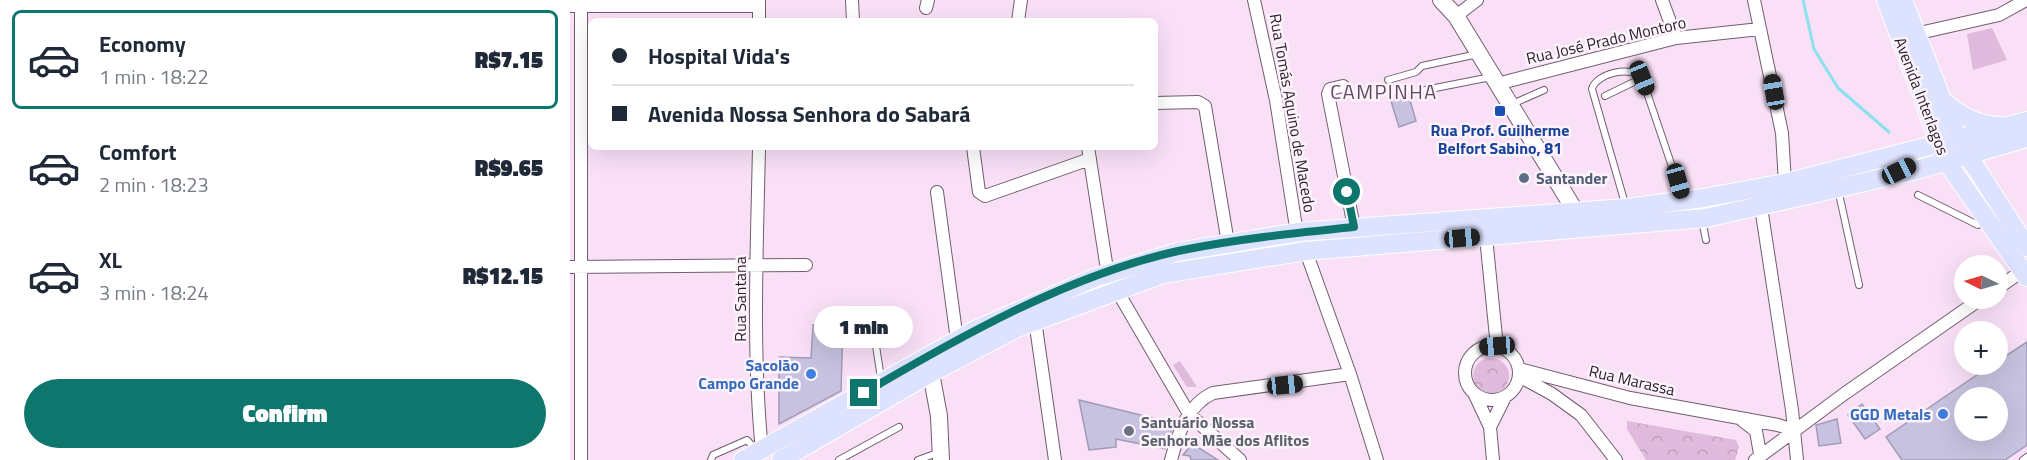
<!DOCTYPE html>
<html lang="en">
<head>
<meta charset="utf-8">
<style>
	:root { --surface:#fff; --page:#f6f6f7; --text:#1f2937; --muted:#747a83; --line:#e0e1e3; --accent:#0f766e }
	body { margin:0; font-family:"Titillium Web",sans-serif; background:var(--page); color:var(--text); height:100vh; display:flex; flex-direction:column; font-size:22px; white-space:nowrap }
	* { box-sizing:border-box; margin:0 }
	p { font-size:20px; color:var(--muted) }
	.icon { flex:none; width:33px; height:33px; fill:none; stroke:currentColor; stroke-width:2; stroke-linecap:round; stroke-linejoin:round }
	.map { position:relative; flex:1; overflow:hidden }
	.panel { display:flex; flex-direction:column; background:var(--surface); width:570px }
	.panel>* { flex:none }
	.banner { position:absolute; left:18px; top:18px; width:570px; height:132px; border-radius:9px; box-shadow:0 6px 24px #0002; display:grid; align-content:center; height:132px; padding:0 24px; background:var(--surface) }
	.needle { width:39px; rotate:275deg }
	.controls { position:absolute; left:1384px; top:255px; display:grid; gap:12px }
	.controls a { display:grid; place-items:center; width:54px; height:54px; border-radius:50%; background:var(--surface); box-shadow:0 6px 24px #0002; font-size:30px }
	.end { position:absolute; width:27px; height:27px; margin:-14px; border:8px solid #0f766e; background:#fff; box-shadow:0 0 0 3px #fff }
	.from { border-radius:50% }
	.bubble { position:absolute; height:42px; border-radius:21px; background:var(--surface); box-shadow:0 6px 24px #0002; font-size:20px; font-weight:800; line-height:42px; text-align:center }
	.car { position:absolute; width:18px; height:36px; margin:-18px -9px; border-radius:8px; box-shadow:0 0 4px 2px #0007; background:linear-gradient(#222 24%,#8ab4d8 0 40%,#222 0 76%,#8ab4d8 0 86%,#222 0) }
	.banner b { display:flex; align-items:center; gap:21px; height:57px; font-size:22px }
	.banner b+b { border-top:2px solid var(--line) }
	.banner i { width:15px; height:15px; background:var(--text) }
	ul { padding:10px 0 0; list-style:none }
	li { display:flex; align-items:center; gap:18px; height:99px; margin:0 12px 9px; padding:0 12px; border:3px solid transparent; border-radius:9px }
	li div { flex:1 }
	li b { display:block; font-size:22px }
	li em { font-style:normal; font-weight:800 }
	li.current { border-color:var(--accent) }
	li>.icon { width:54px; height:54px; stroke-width:1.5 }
	.primary-button { display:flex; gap:12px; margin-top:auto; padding:12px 24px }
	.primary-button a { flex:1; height:69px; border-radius:36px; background:var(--accent); color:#fff; font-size:24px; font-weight:800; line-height:69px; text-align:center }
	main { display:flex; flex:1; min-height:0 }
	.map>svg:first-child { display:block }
	.grass { fill:#dfbadc }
	.park { fill:url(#park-crowns) }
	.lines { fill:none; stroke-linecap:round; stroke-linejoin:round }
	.stream { stroke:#8de0ee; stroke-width:3 }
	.building { fill:#c7c2df; stroke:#a19bb7; stroke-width:1.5; fill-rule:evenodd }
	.lane-casing { stroke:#725d70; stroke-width:8 }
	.street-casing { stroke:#725d70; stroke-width:14 }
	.secondary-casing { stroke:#725d70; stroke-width:18 }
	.primary-casing { stroke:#fff; stroke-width:20 }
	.lane { stroke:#fff; stroke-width:6 }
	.street { stroke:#fff; stroke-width:12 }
	.secondary { stroke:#fff; stroke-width:16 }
	.primary { stroke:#dde2fe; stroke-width:18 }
	.route { stroke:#0f766e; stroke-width:8 }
	.transit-dot { fill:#1a4fb4; stroke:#fdf3fc; stroke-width:2 }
	.service-dot { fill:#5c6f8a; stroke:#fdf3fc; stroke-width:2 }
	.shop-dot { fill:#3f7fe0; stroke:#fdf3fc; stroke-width:2 }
	.worship-dot { fill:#6b7280; stroke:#fdf3fc; stroke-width:2 }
	.labels { text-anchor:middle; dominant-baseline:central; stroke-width:5; stroke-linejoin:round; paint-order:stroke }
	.street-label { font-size:16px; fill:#281e27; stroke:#fdf3fc }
	.transit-label { font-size:16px; font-weight:bold; fill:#164399; stroke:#fdf3fc }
	.service-label { font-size:16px; font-weight:bold; fill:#4e5e75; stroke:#fdf3fc; text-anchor:start }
	.shop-label { font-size:16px; font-weight:bold; fill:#366cbe; stroke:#fdf3fc; text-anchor:end }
	.worship-label { font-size:16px; font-weight:bold; fill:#5b616d; stroke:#fdf3fc; text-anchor:start }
	.quarter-label { font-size:20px; letter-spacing:1.5px; fill:#5f4a5d; stroke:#fdf3fc }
</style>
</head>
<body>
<main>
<section class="panel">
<ul>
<li class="current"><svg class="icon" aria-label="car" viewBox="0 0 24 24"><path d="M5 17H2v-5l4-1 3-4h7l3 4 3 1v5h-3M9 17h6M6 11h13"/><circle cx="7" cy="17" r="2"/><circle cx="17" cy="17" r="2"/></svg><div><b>Economy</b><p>1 min · 18:22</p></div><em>R$7.15</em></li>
<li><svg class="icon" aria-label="car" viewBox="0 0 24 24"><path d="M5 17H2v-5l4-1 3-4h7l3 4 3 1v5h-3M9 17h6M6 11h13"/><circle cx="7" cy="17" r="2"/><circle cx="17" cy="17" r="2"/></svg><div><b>Comfort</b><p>2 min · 18:23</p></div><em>R$9.65</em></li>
<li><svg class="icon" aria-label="car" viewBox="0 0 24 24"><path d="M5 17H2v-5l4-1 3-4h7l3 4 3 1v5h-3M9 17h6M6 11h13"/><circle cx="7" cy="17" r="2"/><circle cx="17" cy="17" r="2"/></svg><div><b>XL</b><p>3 min · 18:24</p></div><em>R$12.15</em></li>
</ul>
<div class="primary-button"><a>Confirm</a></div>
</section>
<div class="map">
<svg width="1457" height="460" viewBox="0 0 1457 460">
	<defs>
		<pattern id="park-crowns" width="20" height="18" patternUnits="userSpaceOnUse" patternTransform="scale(1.5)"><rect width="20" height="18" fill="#dfbadc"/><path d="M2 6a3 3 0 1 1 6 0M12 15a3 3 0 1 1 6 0" fill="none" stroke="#bf9fbd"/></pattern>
	</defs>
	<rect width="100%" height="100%" fill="#f9e0f7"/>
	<path class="grass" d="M1422,28l15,32 -34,10 -6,-36z"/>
	<path class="park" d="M903 376a18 18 0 1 1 36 0a18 18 0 1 1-36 0Z
		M610,361l17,26h-10l-14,-22z
		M1057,421l109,19 3,7 -4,13h-89l-19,-31z"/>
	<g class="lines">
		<path class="stream" d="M1233,0l11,49 24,39 51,44"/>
	</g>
	<path class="building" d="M838,93l8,28 -17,6 -9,-29z
		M243,325h30l-2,66 -62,33v-67l32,1z
		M1457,342v103l-22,15h-103l-16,-23 107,-73h5v-3zM1395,398h33v32h-33z
		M509,400l95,23 -9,26 -49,-10v8l-27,3z
		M1292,404l18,25 -15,10 -17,-24z
		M1267,419l4,24 -22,3 -3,-21z
		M624,441l5,7 19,12h-27l-1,-4 -7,-1z"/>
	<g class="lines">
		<defs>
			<path id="lane" d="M818,80l28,-8 6,-6 56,-12
				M855,90l66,-13
				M1035,96l37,-18
				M940,105l34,-15
				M1268,189l21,96
				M1348,195l60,30 8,-5
				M1056,207l-34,-118c4,-16 40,-24 50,-11l41,121
				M1132,220l4,20
				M304,333l7,45
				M141,460l2,-5 34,-15 9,10
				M269,460l60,-33
				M348,460l22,-8
				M1453,460l4,-3"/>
			<path id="street" d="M11,0v460
				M189,0v21
				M282,0l1,21
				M684,0l22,100 19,121 55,153 27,86
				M1092,0l14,38
				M1184,0l28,133 3,50
				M0,6h189
				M356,8l2,-8
				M886,16l21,-16
				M448,21l3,-21
				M1345,34l84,-19 27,-15
				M927,84l179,-46 84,-9
				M773,86l-13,3 -2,5 26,133
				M585,103l43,-1 7,4 23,137
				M189,147c-2,101 -7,203 3,304
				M403,147l6,45 6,4 105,-37
				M518,147l18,116 6,19 77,132 51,46
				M367,192l20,148
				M1191,207l31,203 5,50
				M916,237l11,110
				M0,267l236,-2
				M1428,288l24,-17
				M465,320l20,140
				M895 373a27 27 0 1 1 54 0a27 27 0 1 1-54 0Z
				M949,369l111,29 148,27 15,5
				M949,376l33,18 29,21 35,45
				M904,393l16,34 3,33
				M1173,421l13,10 4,23
				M920,427l15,-30
				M601,460c7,-26 16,-55 42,-67l137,-19
				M1185,460l89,-66 138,-96"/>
			<path id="secondary" d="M871,0l15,16 126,206
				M361,373l8,43 2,44"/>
			<path id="primary" d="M1316,0l60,161 81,116
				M1333,0l55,140 69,107
				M1372,100c17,15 34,25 58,26
				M173,460l232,-130 119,-52 83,-26 122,-20 327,-24 77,-10 82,-15 242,-62
				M211,460l150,-87 86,-45 146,-54 143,-23 400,-33 207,-47 114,-33"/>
		</defs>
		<use href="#lane" class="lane-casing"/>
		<use href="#street" class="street-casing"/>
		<use href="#secondary" class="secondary-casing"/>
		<use href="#primary" class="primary-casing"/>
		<use href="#lane" class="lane"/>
		<use href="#street" class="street"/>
		<use href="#secondary" class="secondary"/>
		<use href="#primary" class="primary"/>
	</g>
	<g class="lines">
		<path class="route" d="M294,393c95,-56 205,-118 314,-142 58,-12 117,-18 176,-24l-7,-35"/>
	</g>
	<rect class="transit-dot" x="924" y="105" width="12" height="12" rx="3"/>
	<circle class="service-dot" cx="954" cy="178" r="6"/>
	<g class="shop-dot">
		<circle cx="241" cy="374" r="6"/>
		<circle cx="1373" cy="414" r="6"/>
	</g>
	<circle class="worship-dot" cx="559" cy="431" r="6"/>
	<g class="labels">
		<g class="street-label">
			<text transform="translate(1036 40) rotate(-13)">Rua José Prado Montoro</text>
			<text transform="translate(1352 96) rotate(69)">Avenida Interlagos</text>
			<text transform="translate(723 113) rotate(80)">Rua Tomás Aquino de Macedo</text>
			<text transform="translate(170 299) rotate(-90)">Rua Santana</text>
			<text transform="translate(1062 380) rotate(13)">Rua Marassa</text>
		</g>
		<g class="transit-label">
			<text x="930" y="130">Rua Prof. Guilherme<tspan x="930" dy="18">Belfort Sabino, 81</tspan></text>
		</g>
		<g class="service-label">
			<text x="966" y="178">Santander</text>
		</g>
		<g class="shop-label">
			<text x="229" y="365">Sacolão<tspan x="229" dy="18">Campo Grande</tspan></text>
			<text x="1361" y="414">GGD Metals</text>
		</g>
		<g class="worship-label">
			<text x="571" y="422">Santuário Nossa<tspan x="571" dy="18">Senhora Mãe dos Aflitos</tspan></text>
		</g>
		<g class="quarter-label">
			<text x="814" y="91">CAMPINHA</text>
		</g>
	</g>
</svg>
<div class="controls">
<a><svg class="needle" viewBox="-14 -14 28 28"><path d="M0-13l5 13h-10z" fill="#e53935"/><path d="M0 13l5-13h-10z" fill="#747a83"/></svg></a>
<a>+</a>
<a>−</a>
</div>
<i class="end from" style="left:777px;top:192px"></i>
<i class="end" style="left:294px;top:393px"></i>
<div class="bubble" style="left:244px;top:306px;width:99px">1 min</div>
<i class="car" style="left:1072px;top:78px;rotate:158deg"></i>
<i class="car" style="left:1204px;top:92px;rotate:350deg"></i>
<i class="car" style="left:1329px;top:171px;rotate:64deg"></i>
<i class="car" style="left:1108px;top:181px;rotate:164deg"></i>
<i class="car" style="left:892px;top:238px;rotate:85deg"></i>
<i class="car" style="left:927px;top:346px;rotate:266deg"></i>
<i class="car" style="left:715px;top:385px;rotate:84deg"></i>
<div class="banner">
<b><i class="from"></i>Hospital Vida's</b>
<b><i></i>Avenida Nossa Senhora do Sabará</b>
</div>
</div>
</main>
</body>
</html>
